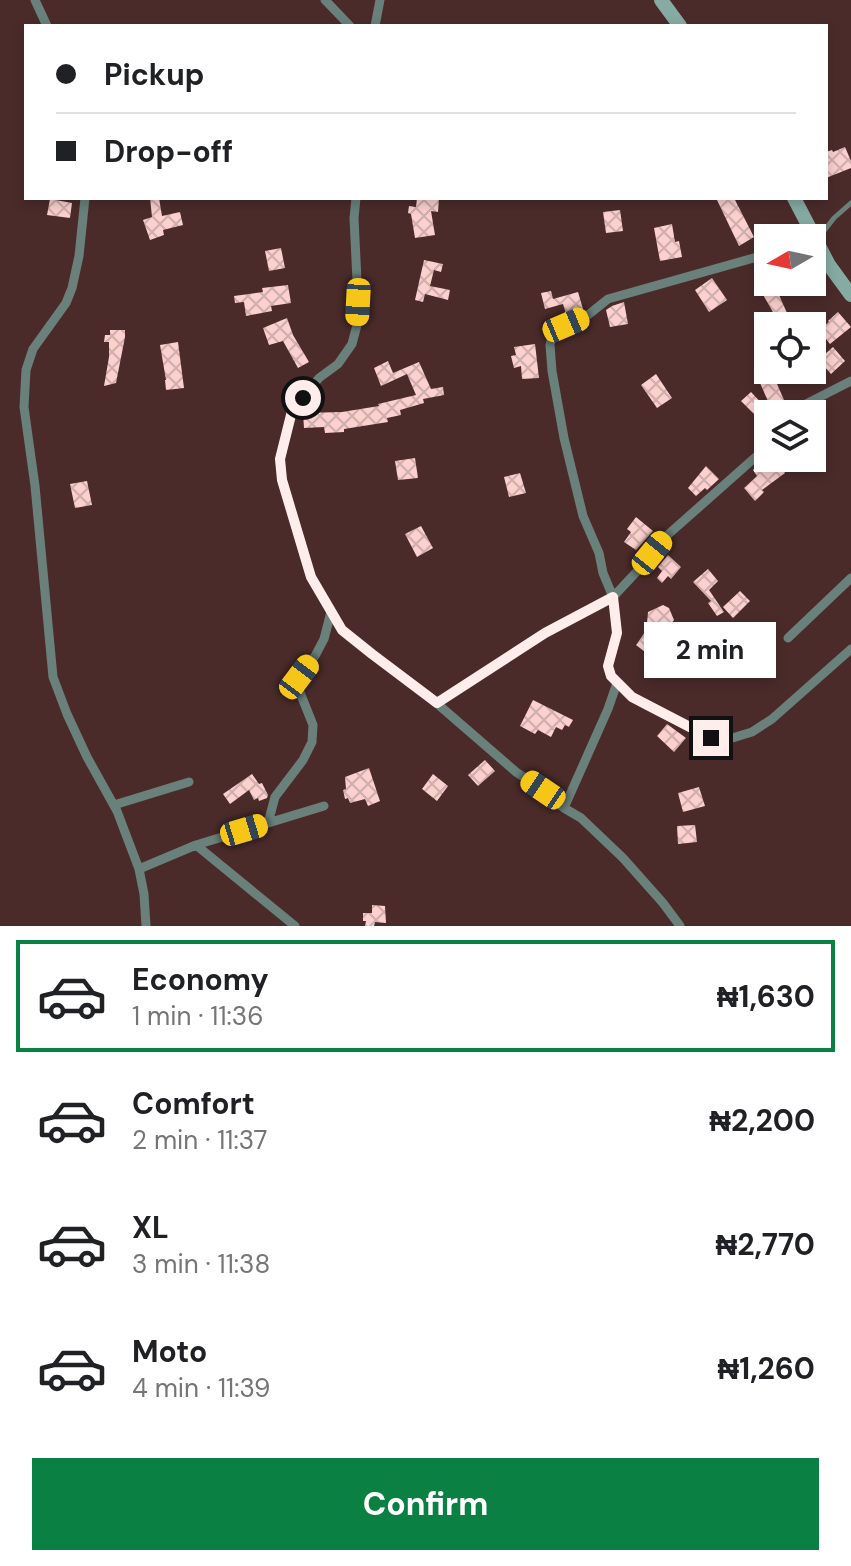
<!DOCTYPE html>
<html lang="en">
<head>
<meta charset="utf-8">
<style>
	:root { --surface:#fff; --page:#f2f2f2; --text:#202124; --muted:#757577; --line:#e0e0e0; --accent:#0b8043 }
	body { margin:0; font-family:"DM Sans",sans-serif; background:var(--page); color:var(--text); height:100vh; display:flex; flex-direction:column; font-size:30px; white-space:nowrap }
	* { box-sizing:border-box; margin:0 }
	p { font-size:26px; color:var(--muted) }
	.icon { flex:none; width:44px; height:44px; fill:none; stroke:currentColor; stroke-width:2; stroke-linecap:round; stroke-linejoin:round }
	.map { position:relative; height:926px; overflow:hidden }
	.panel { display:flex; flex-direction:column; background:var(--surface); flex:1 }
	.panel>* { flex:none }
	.guide { position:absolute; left:24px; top:24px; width:804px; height:176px; border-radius:0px; box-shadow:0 4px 12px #0003; display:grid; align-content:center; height:176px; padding:0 32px; background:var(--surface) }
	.needle { width:52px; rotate:261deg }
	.controls { position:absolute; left:754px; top:224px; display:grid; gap:16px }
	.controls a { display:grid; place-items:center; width:72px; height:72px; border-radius:0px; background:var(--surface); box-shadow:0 4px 12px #0003; font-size:40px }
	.end { position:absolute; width:36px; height:36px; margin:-18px; border:10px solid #ffedec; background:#111; box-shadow:0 0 0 4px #111 }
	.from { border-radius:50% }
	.bubble { position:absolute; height:56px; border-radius:0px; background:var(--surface); box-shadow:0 4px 12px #0003; font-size:26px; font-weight:700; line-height:56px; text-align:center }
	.car { position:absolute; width:24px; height:48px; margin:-24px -12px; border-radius:10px; box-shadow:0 0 6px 2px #0007; background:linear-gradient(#f5c518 24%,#345 0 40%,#f5c518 0 76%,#345 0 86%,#f5c518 0) }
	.guide b { display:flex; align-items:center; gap:28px; height:76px; font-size:30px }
	.guide b+b { border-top:2px solid var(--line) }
	.guide i { width:20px; height:20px; background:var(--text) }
	ul { padding:14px 0 0; list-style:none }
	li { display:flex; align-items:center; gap:24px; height:112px; margin:0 16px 12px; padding:0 16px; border:4px solid transparent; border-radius:0px }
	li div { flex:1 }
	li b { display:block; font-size:30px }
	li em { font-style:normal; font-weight:700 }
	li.current { border-color:var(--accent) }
	li>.icon { width:72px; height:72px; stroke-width:1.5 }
	.cta { display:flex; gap:16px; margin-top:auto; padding:16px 32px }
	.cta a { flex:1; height:92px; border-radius:0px; background:var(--accent); color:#fff; font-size:32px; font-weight:700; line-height:92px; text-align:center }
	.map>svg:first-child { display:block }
	.building { fill:url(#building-cross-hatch) }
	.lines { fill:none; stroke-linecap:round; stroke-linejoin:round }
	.service { stroke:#6a807b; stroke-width:5 }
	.minor { stroke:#6a807b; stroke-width:9 }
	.secondary { stroke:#86aba2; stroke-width:14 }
	.route { stroke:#ffedec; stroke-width:10 }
</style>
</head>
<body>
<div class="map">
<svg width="851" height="926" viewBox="0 0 851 926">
	<defs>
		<pattern id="building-cross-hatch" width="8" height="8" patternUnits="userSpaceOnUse" patternTransform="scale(2)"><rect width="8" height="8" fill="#fbd0ce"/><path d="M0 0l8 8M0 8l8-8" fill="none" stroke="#cfaeac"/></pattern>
	</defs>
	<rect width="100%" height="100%" fill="#4a2b2a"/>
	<path class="building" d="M845,147l6,14v7l-25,10v-26l6,-2 1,2z
		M150,198h9l3,18 18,-4 3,13 -20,5 1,5 -14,5 -7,-20 9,-3z
		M417,198h22l-1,14 -7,-1 4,24 -20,3 -4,-24 -3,-1 1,-7 7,1z
		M721,198h13l20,39 -15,9 -22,-46z
		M50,199l22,4 -2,15 -23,-3z
		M620,210l3,21 -17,2 -3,-21z
		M672,224l3,18 4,-1 3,16 -22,4 -6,-33z
		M281,248l4,20 -16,3 -4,-20z
		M424,260l19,4 -2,8 -7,-2 -4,16 20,4 -2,10 -23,-6 -2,8 -8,-2z
		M712,278l15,22 -18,12 -14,-22z
		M288,285l3,18 -20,3 1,5 -26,5 -2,-14 -9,1 -1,-7 29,-4 -1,-4z
		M775,286l16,36 -6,4h-4l-19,-33z
		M551,291l2,8 25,-7 5,17 -16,8 -4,-13 -18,5 -4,-16z
		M624,302l4,22 -18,3 -4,-17 6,-4z
		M838,312l13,15 -21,17 -11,-14 10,-8 -1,-1z
		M287,318l6,17 16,27 -11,6 -15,-27 -14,4 -6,-17z
		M110,330h15v7l-9,46 -12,3 5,-29v-15h-5l1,-7h5z
		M178,342l6,46 -18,2 -1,-10h1l-6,-35z
		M535,344l4,34 -17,1 -1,-13 -7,2 -3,-12 5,-1 -2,-8z
		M833,347l12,14 -14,13 -7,-8 -4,2 -5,-5z
		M388,361l5,12 26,-11 12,27 12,-2 1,8 -21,4 1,4 -24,7 1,5 -14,3 1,4 -44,7v3l-19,1 -1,-6 -20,1 -1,-15 39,-1 37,-6 -1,-2 38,-9 -9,-21 -26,12 -7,-18z
		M656,374l16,24 -15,10 -16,-23z
		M774,377l10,23 -14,6 -10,-23z
		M751,392l20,21 -3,1v2l-6,6 -21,-21z
		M768,454v4h22l-10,8 5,7 -23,17 2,2 -9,9 -11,-13 13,-12 -4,-6z
		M415,458l3,20 -20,2 -3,-19z
		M706,466l13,13 -12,11 -2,-2 -9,8 -8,-8z
		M520,473l6,20 -17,4 -5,-20z
		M87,481l5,24 -17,3 -5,-24z
		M636,517l17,14 -17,19 -12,-8 7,-10 -4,-3z
		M421,526l12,22 -16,9 -12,-23z
		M668,555l13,12 -10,12 -3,-3 -6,7 -5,-5 5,-7 -4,-4z
		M708,569l10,12 -9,9 15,22 -7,4 -9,-13 3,-2 -18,-19z
		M740,591l10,10 -17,17 -10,-11z
		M663,605l6,3 5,12 -25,35 -13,-10 14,-20 -3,-2 1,-11z
		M533,700l40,20 -4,7 -4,-2 -3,5 -6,-3 -5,10 -13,-7 -3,4 -15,-8z
		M667,724l19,14 -12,14 -17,-16z
		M485,760l10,11 -17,15 -10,-11z
		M369,768l11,33 -12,5 -3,-7 -15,4 -2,-5 -3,1 -2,-9 3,-1 -1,-12z
		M252,774l7,10 3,-1 6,12 -1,3 -8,3 -1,-3 -4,2 -5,-10 -19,14 -7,-10z
		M433,774l15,12 -11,15 -15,-12z
		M699,787l6,19 -22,6 -5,-19z
		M695,825l2,17 -19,2 -1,-18z
		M372,905l13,1 1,17 -11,-1 -1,4h-9l1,-5h-3v-8h9z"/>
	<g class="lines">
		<path class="service" d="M817,240l17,-22 17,-15"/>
		<path class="minor" d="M35,0l12,26
			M325,0l25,26
			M375,26l5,-26
			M85,198l-6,58 -7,32 -6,15 -33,46 -7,21 -2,37 11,79 18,191 14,37 20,43 30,54 22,58 5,25 2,32
			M356,198l-2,20 4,84 -1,23 -5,19 -14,20 -19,14 -16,20 -12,17 -11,44 2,21 29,97 31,53 30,24 54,40 90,78 27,18 21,18 17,10 42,40 40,45 17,23
			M768,254l-160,45 -20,16 -32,16 -4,6 -2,8 2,26 12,67 19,78 16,37 4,20 10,24 4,36 -9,33 3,10 21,21 16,9 63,32 18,1 23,-7 20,-13 79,-70
			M794,414l10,-9 47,-24
			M788,638l63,-60
			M437,703l108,-70 68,-36 28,-30 22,-28 96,-85 9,-12
			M114,805l75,-23
			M564,808l44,-99 9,-26
			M268,823l7,-26 28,-37 9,-18 1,-17 -16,-40 2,-8 16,-21 9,-17 7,-27
			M196,845l99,81
			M139,869l57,-24 128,-39"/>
		<path class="secondary" d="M661,0l19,26
			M794,198l35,67 22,30"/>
	</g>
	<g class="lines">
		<path class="route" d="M303,398l-12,17 -11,44 2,21 29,97 31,53 30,24 65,49 108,-70 68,-36 4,36 -9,33 3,10 21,21 79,41"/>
	</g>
</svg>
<div class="controls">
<a><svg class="needle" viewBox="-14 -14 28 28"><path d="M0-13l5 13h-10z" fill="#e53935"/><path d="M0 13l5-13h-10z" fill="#757577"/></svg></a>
<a><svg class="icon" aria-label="locate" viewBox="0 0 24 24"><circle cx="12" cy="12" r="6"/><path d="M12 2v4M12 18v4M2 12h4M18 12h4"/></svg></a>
<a><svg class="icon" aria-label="layers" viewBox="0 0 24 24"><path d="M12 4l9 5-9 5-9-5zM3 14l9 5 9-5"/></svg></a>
</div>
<i class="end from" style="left:303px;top:398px"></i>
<i class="end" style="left:711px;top:738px"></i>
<div class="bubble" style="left:644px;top:622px;width:132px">2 min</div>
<i class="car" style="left:358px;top:302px;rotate:183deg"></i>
<i class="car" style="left:566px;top:325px;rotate:67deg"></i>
<i class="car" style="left:652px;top:553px;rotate:39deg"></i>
<i class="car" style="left:299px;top:677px;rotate:37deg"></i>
<i class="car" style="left:543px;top:790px;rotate:304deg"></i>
<i class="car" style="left:244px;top:830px;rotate:73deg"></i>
<div class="guide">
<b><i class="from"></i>Pickup</b>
<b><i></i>Drop-off</b>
</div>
</div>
<section class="panel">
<ul>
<li class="current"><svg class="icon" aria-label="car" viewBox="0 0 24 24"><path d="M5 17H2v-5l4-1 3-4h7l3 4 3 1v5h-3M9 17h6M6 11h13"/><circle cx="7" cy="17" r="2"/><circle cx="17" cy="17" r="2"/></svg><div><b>Economy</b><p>1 min · 11:36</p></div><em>₦1,630</em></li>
<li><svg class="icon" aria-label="car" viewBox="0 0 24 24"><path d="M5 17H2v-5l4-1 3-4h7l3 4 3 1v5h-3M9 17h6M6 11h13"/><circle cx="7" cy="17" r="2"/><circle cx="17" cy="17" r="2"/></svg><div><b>Comfort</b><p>2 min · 11:37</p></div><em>₦2,200</em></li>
<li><svg class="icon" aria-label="car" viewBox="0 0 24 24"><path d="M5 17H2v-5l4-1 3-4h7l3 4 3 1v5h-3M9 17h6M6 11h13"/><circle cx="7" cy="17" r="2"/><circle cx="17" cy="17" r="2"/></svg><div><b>XL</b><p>3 min · 11:38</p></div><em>₦2,770</em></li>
<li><svg class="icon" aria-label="car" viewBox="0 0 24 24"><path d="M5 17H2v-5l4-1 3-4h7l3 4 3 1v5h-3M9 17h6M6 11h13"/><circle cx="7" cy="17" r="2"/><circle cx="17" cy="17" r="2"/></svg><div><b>Moto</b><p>4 min · 11:39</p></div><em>₦1,260</em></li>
</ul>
<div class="cta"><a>Confirm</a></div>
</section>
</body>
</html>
